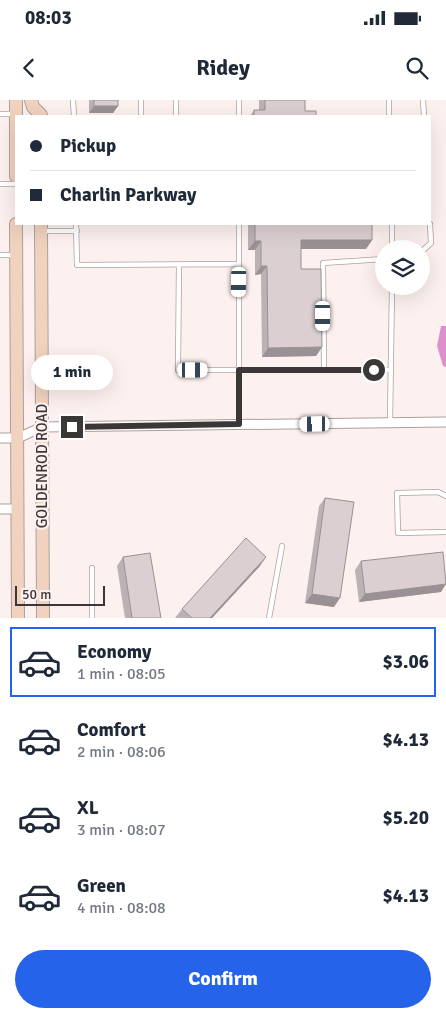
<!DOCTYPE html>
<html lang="en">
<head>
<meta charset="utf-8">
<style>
	:root { --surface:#fff; --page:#f6f6f7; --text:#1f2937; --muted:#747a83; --line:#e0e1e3; --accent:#2563eb }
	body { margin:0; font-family:Signika,sans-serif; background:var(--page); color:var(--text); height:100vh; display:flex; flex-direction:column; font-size:19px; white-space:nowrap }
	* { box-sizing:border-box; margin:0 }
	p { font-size:16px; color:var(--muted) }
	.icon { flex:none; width:28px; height:28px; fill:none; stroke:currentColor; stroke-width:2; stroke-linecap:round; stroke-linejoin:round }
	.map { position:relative; height:518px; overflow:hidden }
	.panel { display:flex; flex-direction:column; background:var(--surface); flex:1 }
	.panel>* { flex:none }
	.guide { position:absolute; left:15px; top:15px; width:416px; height:110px; border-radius:0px; box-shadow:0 5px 20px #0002; display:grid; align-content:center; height:110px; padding:0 15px; background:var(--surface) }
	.controls { position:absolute; left:375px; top:140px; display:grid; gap:10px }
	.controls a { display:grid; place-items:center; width:55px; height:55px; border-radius:50%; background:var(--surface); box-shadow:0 5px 20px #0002; font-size:25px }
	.scale { position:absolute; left:15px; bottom:12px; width:90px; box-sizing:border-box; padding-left:5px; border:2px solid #3c3737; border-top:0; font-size:14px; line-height:18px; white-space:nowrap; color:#3c3737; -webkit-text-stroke:4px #fdf1ef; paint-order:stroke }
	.end { position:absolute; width:22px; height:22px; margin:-11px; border:6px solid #3c3737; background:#fff; box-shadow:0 0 0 2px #fff }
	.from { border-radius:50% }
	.bubble { position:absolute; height:35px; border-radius:18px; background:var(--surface); box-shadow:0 5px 20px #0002; font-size:16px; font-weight:800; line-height:35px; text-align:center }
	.car { position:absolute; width:15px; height:30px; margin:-15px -8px; border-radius:6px; box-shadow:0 0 4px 1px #0007; background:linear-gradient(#fff 24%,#345 0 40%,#fff 0 76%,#345 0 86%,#fff 0) }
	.guide b { display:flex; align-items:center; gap:18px; height:48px; font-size:19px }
	.guide b+b { border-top:1px solid var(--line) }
	.guide i { width:12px; height:12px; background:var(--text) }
	ul { padding:9px 0 0; list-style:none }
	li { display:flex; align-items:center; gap:15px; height:70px; margin:0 10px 8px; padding:0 5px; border:2px solid transparent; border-radius:0px }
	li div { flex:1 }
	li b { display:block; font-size:19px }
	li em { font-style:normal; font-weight:800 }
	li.active { border-color:var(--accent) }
	li>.icon { width:45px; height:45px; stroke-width:1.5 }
	.action { display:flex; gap:10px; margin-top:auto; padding:10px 15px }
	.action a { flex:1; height:58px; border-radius:30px; background:var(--accent); color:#fff; font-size:20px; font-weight:800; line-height:58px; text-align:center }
	.status { display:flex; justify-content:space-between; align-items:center; height:35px; padding:0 25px; background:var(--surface); direction:ltr }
	.status svg { height:14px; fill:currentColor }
	header { display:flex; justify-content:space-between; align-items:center; height:65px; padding:0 15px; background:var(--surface); font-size:22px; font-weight:800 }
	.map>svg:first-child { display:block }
	.water { fill:#dc90cc }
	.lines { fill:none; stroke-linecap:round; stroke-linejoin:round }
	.lane-casing { stroke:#aca09f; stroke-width:6 }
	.street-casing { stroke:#aca09f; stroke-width:11 }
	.secondary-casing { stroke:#aca09f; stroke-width:14 }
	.lane { stroke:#fff; stroke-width:4.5 }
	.street { stroke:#fff; stroke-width:9 }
	.secondary { stroke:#f0d2be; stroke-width:12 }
	.wall { fill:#bcb2b5 }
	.shaded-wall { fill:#999193 }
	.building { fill:#dbcfd2; stroke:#999193 }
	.route { stroke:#3c3737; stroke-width:6 }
	.labels { text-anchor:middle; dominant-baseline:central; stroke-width:4.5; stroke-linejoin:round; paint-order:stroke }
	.street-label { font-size:15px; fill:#3c3737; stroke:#fdf1ef }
</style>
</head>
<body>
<div class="status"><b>08:03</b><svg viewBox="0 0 49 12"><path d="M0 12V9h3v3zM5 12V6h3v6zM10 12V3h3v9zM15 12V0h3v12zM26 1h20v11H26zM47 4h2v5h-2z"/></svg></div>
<header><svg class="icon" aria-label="back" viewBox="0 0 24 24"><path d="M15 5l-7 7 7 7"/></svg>Ridey<svg class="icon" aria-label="search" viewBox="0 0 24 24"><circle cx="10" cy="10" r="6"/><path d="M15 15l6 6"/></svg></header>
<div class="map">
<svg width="446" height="518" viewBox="0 0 446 518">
	<rect width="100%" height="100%" fill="#fdf1ef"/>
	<path class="water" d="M441,226h5v41l-3,-1 -6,-20z"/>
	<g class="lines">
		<defs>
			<path id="lane" d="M73,0l1,16
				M176,0v16
				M239,0v16
				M389,0v16
				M423,0l1,16
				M0,14h15
				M141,16v-16
				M0,84h16
				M76,124l1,41 162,-1
				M239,124v200
				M392,124v25
				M43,131h34
				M421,152l10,-9 -1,-19
				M0,155h15
				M179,165l-1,105h213
				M324,269l-1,-106 61,-4
				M390,322l2,-136
				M446,396l-8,-4 -41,1 1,40 48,-1
				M92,468v50
				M269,518l13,-72"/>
			<path id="street" d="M0,338h18l24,-11 404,-5
				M0,409h18"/>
			<path id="secondary" d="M16,0v76
				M31,0l2,7 8,8
				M16,124l2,394
				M41,124l2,394"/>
		</defs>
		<use href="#lane" class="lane-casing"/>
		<use href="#street" class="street-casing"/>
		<use href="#secondary" class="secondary-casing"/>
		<use href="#lane" class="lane"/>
		<use href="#street" class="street"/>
		<use href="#secondary" class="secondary"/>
	</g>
	<path class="wall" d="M89,0h29v6l-5,7h-24z
		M259,0h46v11l11,5h-66l4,-6h5z
		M248,124h124v16l-6,9h-65v20l21,78 -6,9 -54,1 -1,-83 -6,1v-25h-7z
		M325,398l9,109 -29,-4 14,-97z
		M123,457l38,61h-36l-8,-52z
		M361,461l80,31 -82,10 -4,-32z
		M260,466l-48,52h-37l7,-9z"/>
	<path class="shaded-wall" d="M94,6h24l-5,7h-24z
		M301,140h71l-6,9h-72z
		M255,141h6l-6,9h-7z
		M261,166h6l-6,8 -6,1z
		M322,247l-6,9 -54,1 6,-9z
		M266,457l-6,9 -48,52h-2z
		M446,484l-5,8 -82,10 6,-8z
		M312,494l28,4 -6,9 -29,-4z"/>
	<path class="building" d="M94,0h24v6h-24z
		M265,0h40v11h11v5h-62v-6h11z
		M255,124h117v16h-71v29h20l1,78 -54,1 -1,-82h-6v-25h-6z
		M325,398l29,4 -14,96 -28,-4z
		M246,438l20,19 -56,61h-18l-10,-9z
		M443,452l3,32 -81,10 -4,-33z
		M150,453l11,65h-29l-9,-61z"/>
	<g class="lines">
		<path class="route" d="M72,327l167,-3v-54h135"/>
	</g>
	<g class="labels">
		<g class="street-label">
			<text transform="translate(42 366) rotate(-90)">GOLDENROD ROAD</text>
		</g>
	</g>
</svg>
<div class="controls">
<a><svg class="icon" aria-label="layers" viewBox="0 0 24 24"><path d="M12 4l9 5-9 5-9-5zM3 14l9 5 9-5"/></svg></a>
</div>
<div class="scale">50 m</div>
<i class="end from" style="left:374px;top:270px"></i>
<i class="end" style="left:72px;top:327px"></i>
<div class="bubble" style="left:31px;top:255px;width:82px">1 min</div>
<i class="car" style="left:239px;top:182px;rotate:181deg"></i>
<i class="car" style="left:323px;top:216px;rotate:180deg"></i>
<i class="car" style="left:193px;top:270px;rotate:90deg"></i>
<i class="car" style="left:315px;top:324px;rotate:269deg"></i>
<div class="guide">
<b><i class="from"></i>Pickup</b>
<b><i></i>Charlin Parkway</b>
</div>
</div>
<section class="panel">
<ul>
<li class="active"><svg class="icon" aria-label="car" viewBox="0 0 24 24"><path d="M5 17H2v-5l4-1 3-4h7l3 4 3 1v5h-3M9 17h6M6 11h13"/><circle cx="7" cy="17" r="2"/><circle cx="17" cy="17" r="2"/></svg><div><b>Economy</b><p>1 min · 08:05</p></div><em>$3.06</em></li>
<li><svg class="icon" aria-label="car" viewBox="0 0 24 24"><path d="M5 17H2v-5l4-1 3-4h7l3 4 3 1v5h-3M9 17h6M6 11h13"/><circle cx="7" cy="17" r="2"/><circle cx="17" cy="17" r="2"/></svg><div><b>Comfort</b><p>2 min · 08:06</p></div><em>$4.13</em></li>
<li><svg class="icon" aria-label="car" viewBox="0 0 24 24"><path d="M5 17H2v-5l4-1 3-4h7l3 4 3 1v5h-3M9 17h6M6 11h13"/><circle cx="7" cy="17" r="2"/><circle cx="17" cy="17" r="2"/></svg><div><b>XL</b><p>3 min · 08:07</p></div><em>$5.20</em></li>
<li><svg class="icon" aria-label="car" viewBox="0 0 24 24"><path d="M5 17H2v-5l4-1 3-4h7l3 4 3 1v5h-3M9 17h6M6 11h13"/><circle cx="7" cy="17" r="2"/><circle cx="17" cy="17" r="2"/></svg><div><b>Green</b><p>4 min · 08:08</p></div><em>$4.13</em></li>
</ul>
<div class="action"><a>Confirm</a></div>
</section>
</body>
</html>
